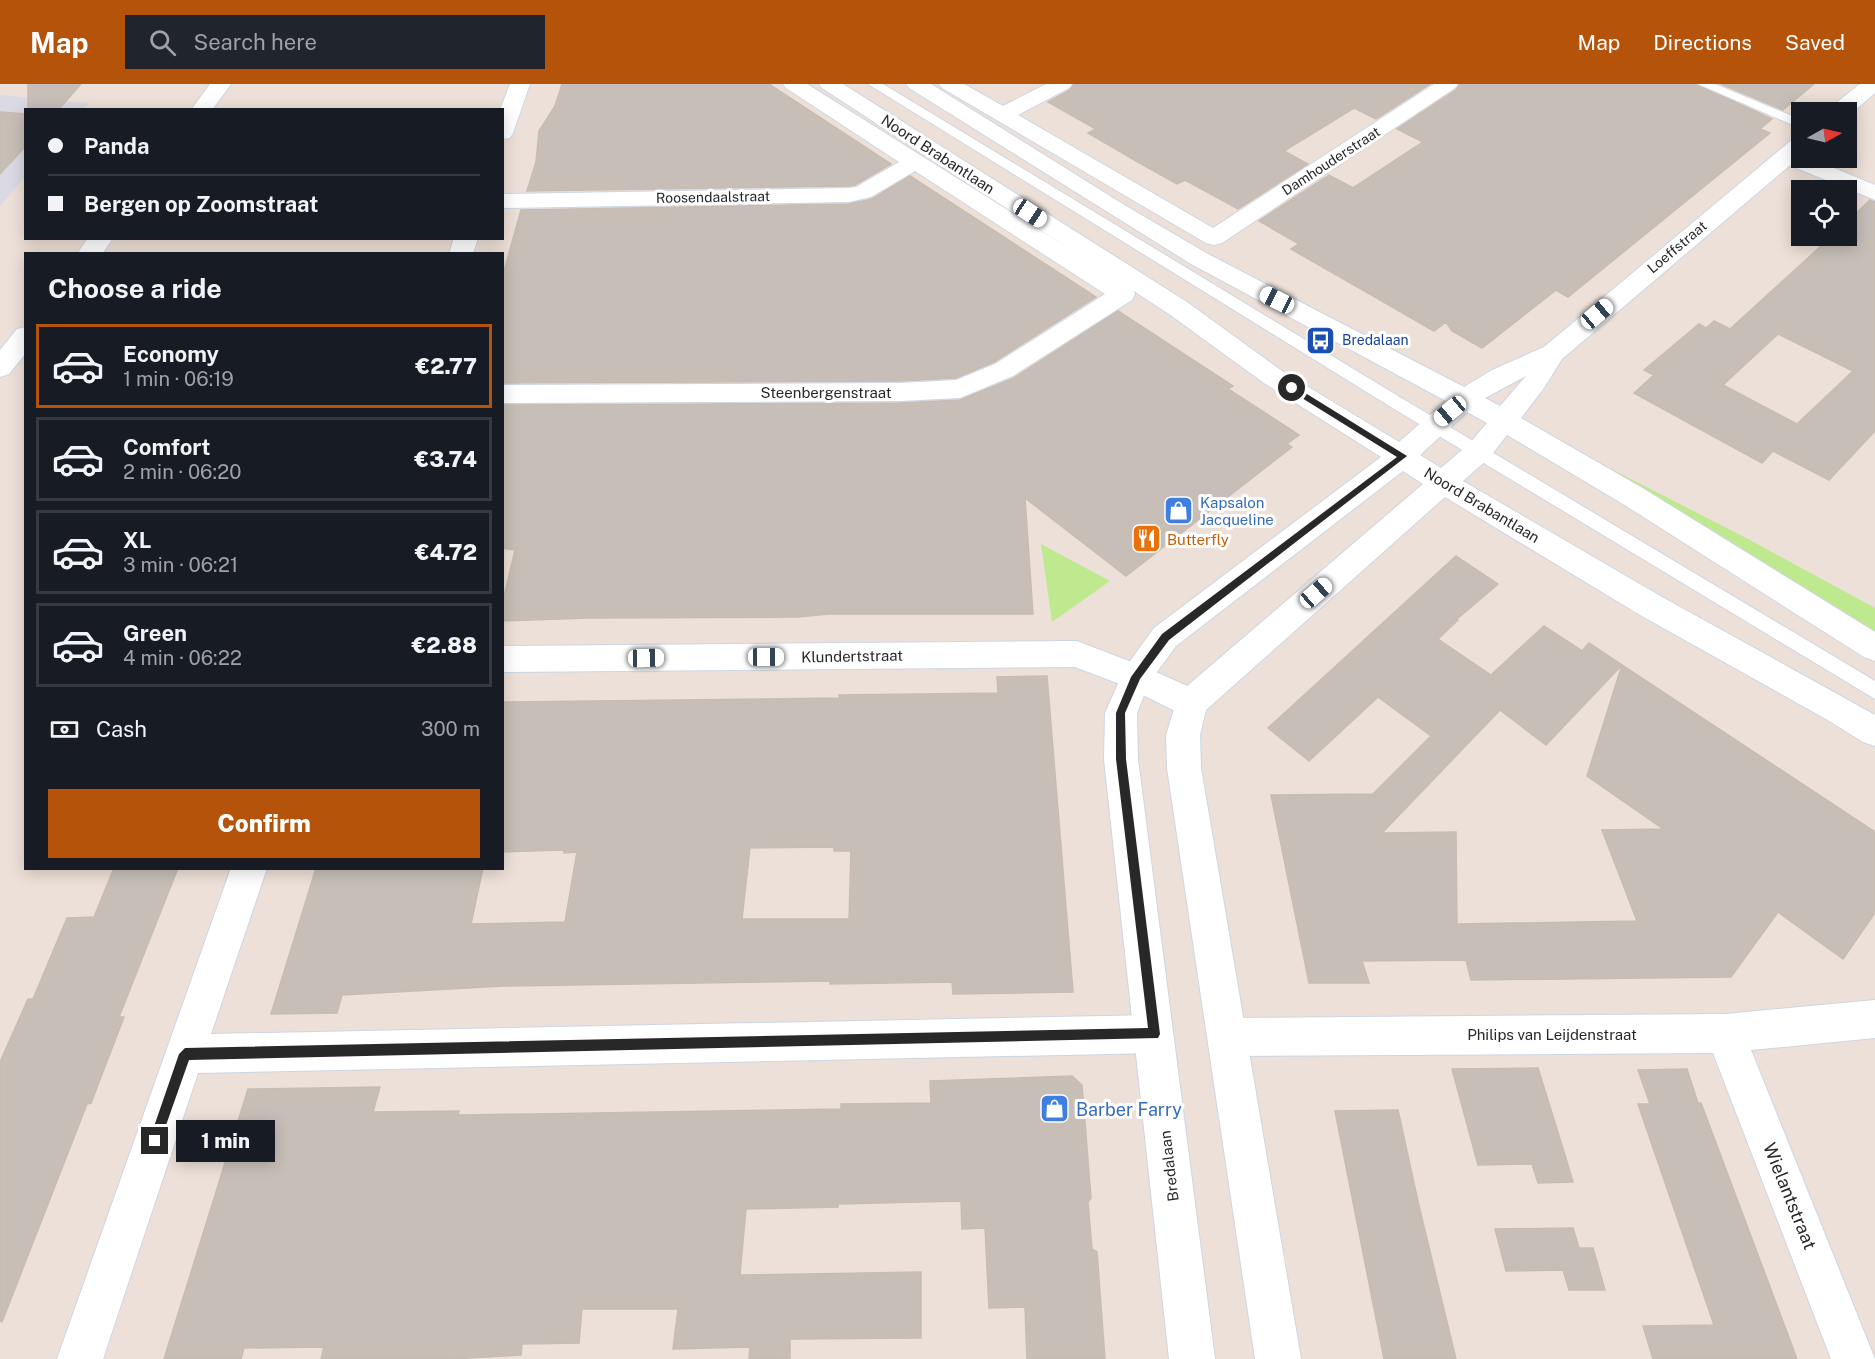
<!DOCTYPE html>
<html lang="en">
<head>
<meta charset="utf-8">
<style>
	:root { --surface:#171b24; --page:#20242c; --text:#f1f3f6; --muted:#9ea1a6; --line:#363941; --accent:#b45309 }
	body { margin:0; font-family:"Public Sans",sans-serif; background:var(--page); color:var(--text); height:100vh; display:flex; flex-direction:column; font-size:22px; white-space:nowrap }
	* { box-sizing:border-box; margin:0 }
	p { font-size:20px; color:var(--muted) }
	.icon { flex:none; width:33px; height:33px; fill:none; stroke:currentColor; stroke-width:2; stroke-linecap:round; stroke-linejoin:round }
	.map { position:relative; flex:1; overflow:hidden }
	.side { position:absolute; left:24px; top:168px; width:480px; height:618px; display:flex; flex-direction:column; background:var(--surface); border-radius:0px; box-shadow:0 3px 15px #0003 }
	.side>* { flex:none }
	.hud { position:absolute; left:24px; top:24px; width:480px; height:132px; border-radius:0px; box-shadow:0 3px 15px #0003; display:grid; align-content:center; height:132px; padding:0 24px; background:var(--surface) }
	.needle { width:39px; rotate:82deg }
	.buttons { position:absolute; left:1791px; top:18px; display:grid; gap:12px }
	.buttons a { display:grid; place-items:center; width:66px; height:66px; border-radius:0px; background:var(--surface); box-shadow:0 3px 15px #0003; font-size:30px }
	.end { position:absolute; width:27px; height:27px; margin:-14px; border:8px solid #282828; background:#fff; box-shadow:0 0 0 3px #fff }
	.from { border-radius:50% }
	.bubble { position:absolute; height:42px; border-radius:0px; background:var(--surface); box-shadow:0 3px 15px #0003; font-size:20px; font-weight:800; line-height:42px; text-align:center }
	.car { position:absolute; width:18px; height:36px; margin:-18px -9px; border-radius:8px; box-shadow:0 0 4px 2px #0007; background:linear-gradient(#fff 24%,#345 0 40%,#fff 0 76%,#345 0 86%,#fff 0) }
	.hud b { display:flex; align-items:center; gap:21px; height:57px; font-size:22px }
	.hud b+b { border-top:2px solid var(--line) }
	.hud i { width:15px; height:15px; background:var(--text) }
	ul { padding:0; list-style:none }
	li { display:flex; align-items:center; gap:18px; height:84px; margin:0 12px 9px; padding:0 12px; border:3px solid var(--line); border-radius:0px }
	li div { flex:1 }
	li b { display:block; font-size:22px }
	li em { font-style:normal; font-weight:800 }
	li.selected { border-color:var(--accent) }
	li>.icon { width:54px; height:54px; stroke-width:1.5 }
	h2 { padding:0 24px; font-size:27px; line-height:72px }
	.pay { display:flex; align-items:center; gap:15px; height:66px; padding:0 24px; font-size:22px }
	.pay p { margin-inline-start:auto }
	.action { display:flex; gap:12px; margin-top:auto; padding:12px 24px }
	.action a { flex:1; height:69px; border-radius:0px; background:var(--accent); color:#fff; font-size:24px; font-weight:800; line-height:69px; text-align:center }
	header { display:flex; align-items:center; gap:36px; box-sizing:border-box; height:84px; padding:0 30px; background:var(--accent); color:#fff }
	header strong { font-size:28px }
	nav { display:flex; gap:33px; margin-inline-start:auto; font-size:21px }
	.search { width:420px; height:54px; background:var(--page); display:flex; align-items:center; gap:15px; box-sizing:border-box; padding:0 21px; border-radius:0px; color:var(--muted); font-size:22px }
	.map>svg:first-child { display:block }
	.industrial { fill:#dbdae4 }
	.green { fill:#bee98e }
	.building { fill:#c7bfb7; stroke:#c8bcb2; stroke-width:1.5; fill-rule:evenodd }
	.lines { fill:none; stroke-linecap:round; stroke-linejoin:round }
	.lane-casing { stroke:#cdd6e3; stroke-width:2 }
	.street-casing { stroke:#cdd6e3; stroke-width:2 }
	.secondary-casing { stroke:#cdd6e3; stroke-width:2 }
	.lane { fill:#fff; fill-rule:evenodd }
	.street { fill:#fff; fill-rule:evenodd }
	.secondary { fill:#fff; fill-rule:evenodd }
	.route { fill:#282828 }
	.labels { text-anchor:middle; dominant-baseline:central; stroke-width:6; stroke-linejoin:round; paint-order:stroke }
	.far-street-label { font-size:14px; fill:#282828; stroke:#fff }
	.far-transit-label { font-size:14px; fill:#164399; stroke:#fff; text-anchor:start }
	.street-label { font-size:15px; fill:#282828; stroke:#fff }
	.shop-label { font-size:15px; fill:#366cbe; stroke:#fff; text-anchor:start }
	.food-label { font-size:15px; fill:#c56008; stroke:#fff; text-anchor:start }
	.near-shop-label { font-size:18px; fill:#366cbe; stroke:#fff; text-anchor:start }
	.near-street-label { font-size:18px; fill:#282828; stroke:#fff }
</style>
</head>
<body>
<header>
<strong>Map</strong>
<div class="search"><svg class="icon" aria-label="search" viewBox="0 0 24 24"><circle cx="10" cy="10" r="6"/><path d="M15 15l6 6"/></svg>Search here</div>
<nav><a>Map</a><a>Directions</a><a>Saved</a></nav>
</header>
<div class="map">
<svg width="1875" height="1275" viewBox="0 0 1875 1275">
	<rect width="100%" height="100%" fill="#ede0d8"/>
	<path class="industrial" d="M0,11l89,8 -5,6 -58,1 -1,67 -25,29z"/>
	<path class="green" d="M1586,372l162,83 127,69v30l-37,-22 -99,-69z
		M1041,460l69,37 -58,41z"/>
	<path class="building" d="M28,0h53l-23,26h-30z
		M562,0h207l122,80 -36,21 -6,1 -322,5 9,-29 3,-31 16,-25z
		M1074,0h356l-54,35 -22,-11 -70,43 24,13 -70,45 -53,-29 -8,4 -39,-22 -50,-29 8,-4 -48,-27 22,-12z
		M1460,0h236l76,35 -12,10 10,4 -202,164 -12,-7 -74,58 -30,-17 -6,-9 -12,9 -66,-38 -77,-44 8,-5 -40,-23 70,-46 24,13 70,-46 -26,-13 59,-39z
		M1721,0h93l-31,26z
		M0,28l26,2v32l-26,28z
		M910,92l186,121 -102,65 -38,16 -56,3 -398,2v-105l19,-68 328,-6 23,-5z
		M1870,116l5,2v229l-46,49 -56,-29 -11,12 -128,-70 20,-18 -10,-5 55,-46 7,4 8,-7 16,8 102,-93h14v-13zM1778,250l75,37 -56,53 -74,-39z
		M1118,227l115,75 -5,3 71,46 -12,9 5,3 -166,129 -101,-78 8,116h-204l-31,3 -208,1 -88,3v-16l13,-55 -13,-2v-143l398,-2 60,-3 54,-22z
		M1456,472l42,28 -41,35 1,1 -20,19 53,36 53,-49 38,25 7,-8 33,22 -76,80 -46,-35 -118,123 74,-1 1,92 180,-3 -35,-91 61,-1 -76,-53 35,-111 253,167v81l-32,46 -65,-47 -47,65 -260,3 -5,-20 -104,1 7,22h-60l-38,-188 102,-1 58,-58 -53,-39 -69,64 -41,-33z
		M1047,592l26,316 -120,2 -1,-12 -122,2v-3l-327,5 -161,9 -5,18 -66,1 45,-146h167l-12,56 94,-2 12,-70 -13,1v-3l-62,2v-150l338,-4 -1,-3 159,-2 -1,-16zM834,763v4h17l-2,68h-107l8,-71z
		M114,784h64l-59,149h5l-33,86 -4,1 -85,218 -2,-1v-259l28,-63h5l34,-81 27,-1z
		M1538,984l27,87 8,27 -35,1 -6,-19 -54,1 -26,-96z
		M1687,985l11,34h3l96,256h-144l-10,-33 71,-1 -76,-221h12l-12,-34z
		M1072,992l10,9 9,113 -3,4 4,47 5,3 8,107h-78l-2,-52 -36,1 -4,-80 -23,1 -1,-28 -123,3v3l-92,2 -6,66 181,-3v66l-131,1v19l-41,1 1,-12 -77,2 5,-40h-96l-3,34 -57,1 -1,11 -70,4h-130l3,-12 -80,1 -3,11h-77l84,-270 132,-2 -7,25 86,-1 -1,4 76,-1 307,-5v-5l90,-1 -1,-22z
		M1398,1026l21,96 37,153h-72l-49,-248z
		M1573,1144l6,20h14l12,42h-36l-6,-20 -57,1 -11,-42z"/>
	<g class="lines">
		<defs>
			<path id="lane" d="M868,0h15l520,315 472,282v18l-484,-292z
				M1698,0h17l87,36v9z"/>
			<path id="street" d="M210,0h21l-19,26h-21z
				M510,0h20l-17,49 -3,5 -8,1v-29h-2z
				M783,0h24l325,204 3,6 -3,6 -119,76 -53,22 -60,3 -398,2v-18l398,-2 56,-3 39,-16 110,-70 -190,-123 -44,26 -22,5 -347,6v-14l347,-6 7,-1 43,-25 -113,-74z
				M939,0h25l39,22 43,-22h26l-3,4 -51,27 195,113 221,-144h24l-3,4 -233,155 -8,2 -8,-2 -264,-155z
				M1787,65l15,5v4h8l65,27v15l-96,-39 -3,-5 3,-5z
				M88,154h25l-11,16h-25z
				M454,154h24l-5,16h-24z
				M26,243v26l-17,21 -9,3v-27l17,-21z
				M1077,557l70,27 56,25 4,10 -4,10 -12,4 -12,-4 -54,-27 -50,-19 -573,5v-26z
				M231,784h36l-56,166 943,-19 14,5 5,14 -5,14 -14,5 -956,20 -95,286h-46z
				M1875,916v38l-124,12 124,309h-44l-118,-306 -485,3 -14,-5 -5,-14 5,-14 14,-5 497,-4z"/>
			<path id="secondary" d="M819,0h24l344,218 95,69 117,71 47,-41 -255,-137 -282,-176 -3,-4h25l195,122 82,48 256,133 28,-17 52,-23 250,-209 8,-1v18l-240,204 -18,29 -23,30 123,71 231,143v29l-11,-4 -241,-153 -116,-69 -18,23 -26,23 199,116 213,118v31l-12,-4 -37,-23 -186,-104 -195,-118 -239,213 -6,25 1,33 100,591h-46l-88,-591 -1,-33 13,-42 244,-209 -20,-13 -227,175 -27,37 -12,30 1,46 77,600h-46l-65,-600 1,-46 20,-45 29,-40 227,-171 -117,-74 -95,-69 -347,-226zM1526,292l-26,30 -15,-8zM1467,328l20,11 -18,21 -28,24 -21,-13z
				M1860,0h15v9l-28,24 -1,-5h-17l2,-5z"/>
		</defs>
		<use href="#lane" class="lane-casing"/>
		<use href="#street" class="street-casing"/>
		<use href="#secondary" class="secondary-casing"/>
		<use href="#lane" class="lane"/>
		<use href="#street" class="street"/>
		<use href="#secondary" class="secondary"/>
	</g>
	<path class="route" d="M1289,302h5l113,70 -238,184 -29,39 -15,34 1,46 34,275 -2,4 -969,22 -30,85h-8l-2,-4 30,-87 6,-6 963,-20 -32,-269v-46l15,-36 31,-43 235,-177 -108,-67z"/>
	<defs>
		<symbol id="bus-square" viewBox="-11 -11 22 22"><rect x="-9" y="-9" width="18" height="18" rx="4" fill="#1a4fb4" stroke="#fff"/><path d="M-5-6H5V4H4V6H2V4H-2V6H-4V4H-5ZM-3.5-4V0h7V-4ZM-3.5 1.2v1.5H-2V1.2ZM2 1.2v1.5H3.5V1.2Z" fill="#fff"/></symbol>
		<symbol id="shop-square" viewBox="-11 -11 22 22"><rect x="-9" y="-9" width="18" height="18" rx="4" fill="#3f7fe0" stroke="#fff"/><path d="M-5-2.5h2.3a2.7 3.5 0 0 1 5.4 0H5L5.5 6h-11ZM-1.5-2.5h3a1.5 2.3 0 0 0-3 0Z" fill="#fff"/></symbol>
		<symbol id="restaurant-square" viewBox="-11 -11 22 22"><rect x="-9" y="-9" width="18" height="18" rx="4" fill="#e8710a" stroke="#fff"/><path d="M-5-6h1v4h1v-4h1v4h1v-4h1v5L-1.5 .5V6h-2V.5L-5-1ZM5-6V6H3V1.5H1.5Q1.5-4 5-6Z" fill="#fff"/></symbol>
	</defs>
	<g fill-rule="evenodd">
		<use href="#bus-square" x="1304" y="240" width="33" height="33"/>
		<use href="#shop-square" x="1162" y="410" width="33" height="33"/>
		<use href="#restaurant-square" x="1130" y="438" width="33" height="33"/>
		<use href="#shop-square" x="1038" y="1008" width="33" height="33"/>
	</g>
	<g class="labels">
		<g class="far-street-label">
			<text transform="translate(1331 77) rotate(-33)">Damhouderstraat</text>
			<text transform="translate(713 113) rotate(-1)">Roosendaalstraat</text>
			<text transform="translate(1677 163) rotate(-40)">Loeffstraat</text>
		</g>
		<g class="far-transit-label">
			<text x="1342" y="256">Bredalaan</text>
		</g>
		<g class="street-label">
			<text transform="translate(938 70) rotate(33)">Noord Brabantlaan</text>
			<text x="826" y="308">Steenbergenstraat</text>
			<text transform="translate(1482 421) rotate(31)">Noord Brabantlaan</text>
			<text transform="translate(852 572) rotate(-1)">Klundertstraat</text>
			<text x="1552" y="950">Philips van Leijdenstraat</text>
			<text transform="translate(1169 1082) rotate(-97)">Bredalaan</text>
		</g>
		<g class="shop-label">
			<text x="1200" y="418">Kapsalon<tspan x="1200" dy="17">Jacqueline</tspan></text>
		</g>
		<g class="food-label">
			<text x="1167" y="455">Butterfly</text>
		</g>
		<g class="near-shop-label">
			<text x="1076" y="1025">Barber Farry</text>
		</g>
		<g class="near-street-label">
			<text transform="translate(1790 1112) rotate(68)">Wielantstraat</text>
		</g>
	</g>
</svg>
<div class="buttons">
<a><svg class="needle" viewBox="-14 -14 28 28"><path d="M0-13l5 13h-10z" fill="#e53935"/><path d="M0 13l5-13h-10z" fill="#9ea1a6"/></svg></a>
<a><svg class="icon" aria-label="locate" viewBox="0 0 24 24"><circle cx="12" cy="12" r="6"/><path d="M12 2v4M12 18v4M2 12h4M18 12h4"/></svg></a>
</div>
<i class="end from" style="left:1292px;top:304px"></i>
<i class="end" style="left:155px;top:1057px"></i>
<div class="bubble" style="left:176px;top:1036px;width:99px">1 min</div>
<i class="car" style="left:1030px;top:129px;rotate:123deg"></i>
<i class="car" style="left:1277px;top:216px;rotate:297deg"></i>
<i class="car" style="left:1597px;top:230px;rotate:50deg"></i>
<i class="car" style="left:1450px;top:327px;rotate:230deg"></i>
<i class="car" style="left:1316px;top:509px;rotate:49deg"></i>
<i class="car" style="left:766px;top:573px;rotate:90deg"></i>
<i class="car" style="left:646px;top:574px;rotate:89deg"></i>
<div class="hud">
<b><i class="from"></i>Panda</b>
<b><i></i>Bergen op Zoomstraat</b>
</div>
<section class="side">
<h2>Choose a ride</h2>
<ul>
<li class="selected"><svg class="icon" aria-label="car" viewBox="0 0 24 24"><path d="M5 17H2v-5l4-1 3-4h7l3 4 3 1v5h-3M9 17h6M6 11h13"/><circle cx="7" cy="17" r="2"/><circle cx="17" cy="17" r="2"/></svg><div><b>Economy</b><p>1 min · 06:19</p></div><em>€2.77</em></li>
<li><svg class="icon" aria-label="car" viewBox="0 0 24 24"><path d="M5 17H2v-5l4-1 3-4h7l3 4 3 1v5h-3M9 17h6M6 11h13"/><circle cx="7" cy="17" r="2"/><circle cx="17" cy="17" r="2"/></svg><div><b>Comfort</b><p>2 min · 06:20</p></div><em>€3.74</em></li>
<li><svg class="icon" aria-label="car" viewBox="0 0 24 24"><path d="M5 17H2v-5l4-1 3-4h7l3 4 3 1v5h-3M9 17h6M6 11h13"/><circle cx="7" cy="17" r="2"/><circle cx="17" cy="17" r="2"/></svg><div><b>XL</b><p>3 min · 06:21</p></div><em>€4.72</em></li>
<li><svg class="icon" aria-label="car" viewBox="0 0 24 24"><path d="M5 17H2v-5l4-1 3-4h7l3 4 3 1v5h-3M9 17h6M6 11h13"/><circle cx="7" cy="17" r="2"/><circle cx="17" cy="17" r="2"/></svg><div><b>Green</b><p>4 min · 06:22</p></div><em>€2.88</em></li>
</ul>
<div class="pay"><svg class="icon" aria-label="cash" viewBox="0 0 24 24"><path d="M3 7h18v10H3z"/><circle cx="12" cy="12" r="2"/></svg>Cash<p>300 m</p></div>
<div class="action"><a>Confirm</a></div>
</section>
</div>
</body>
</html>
